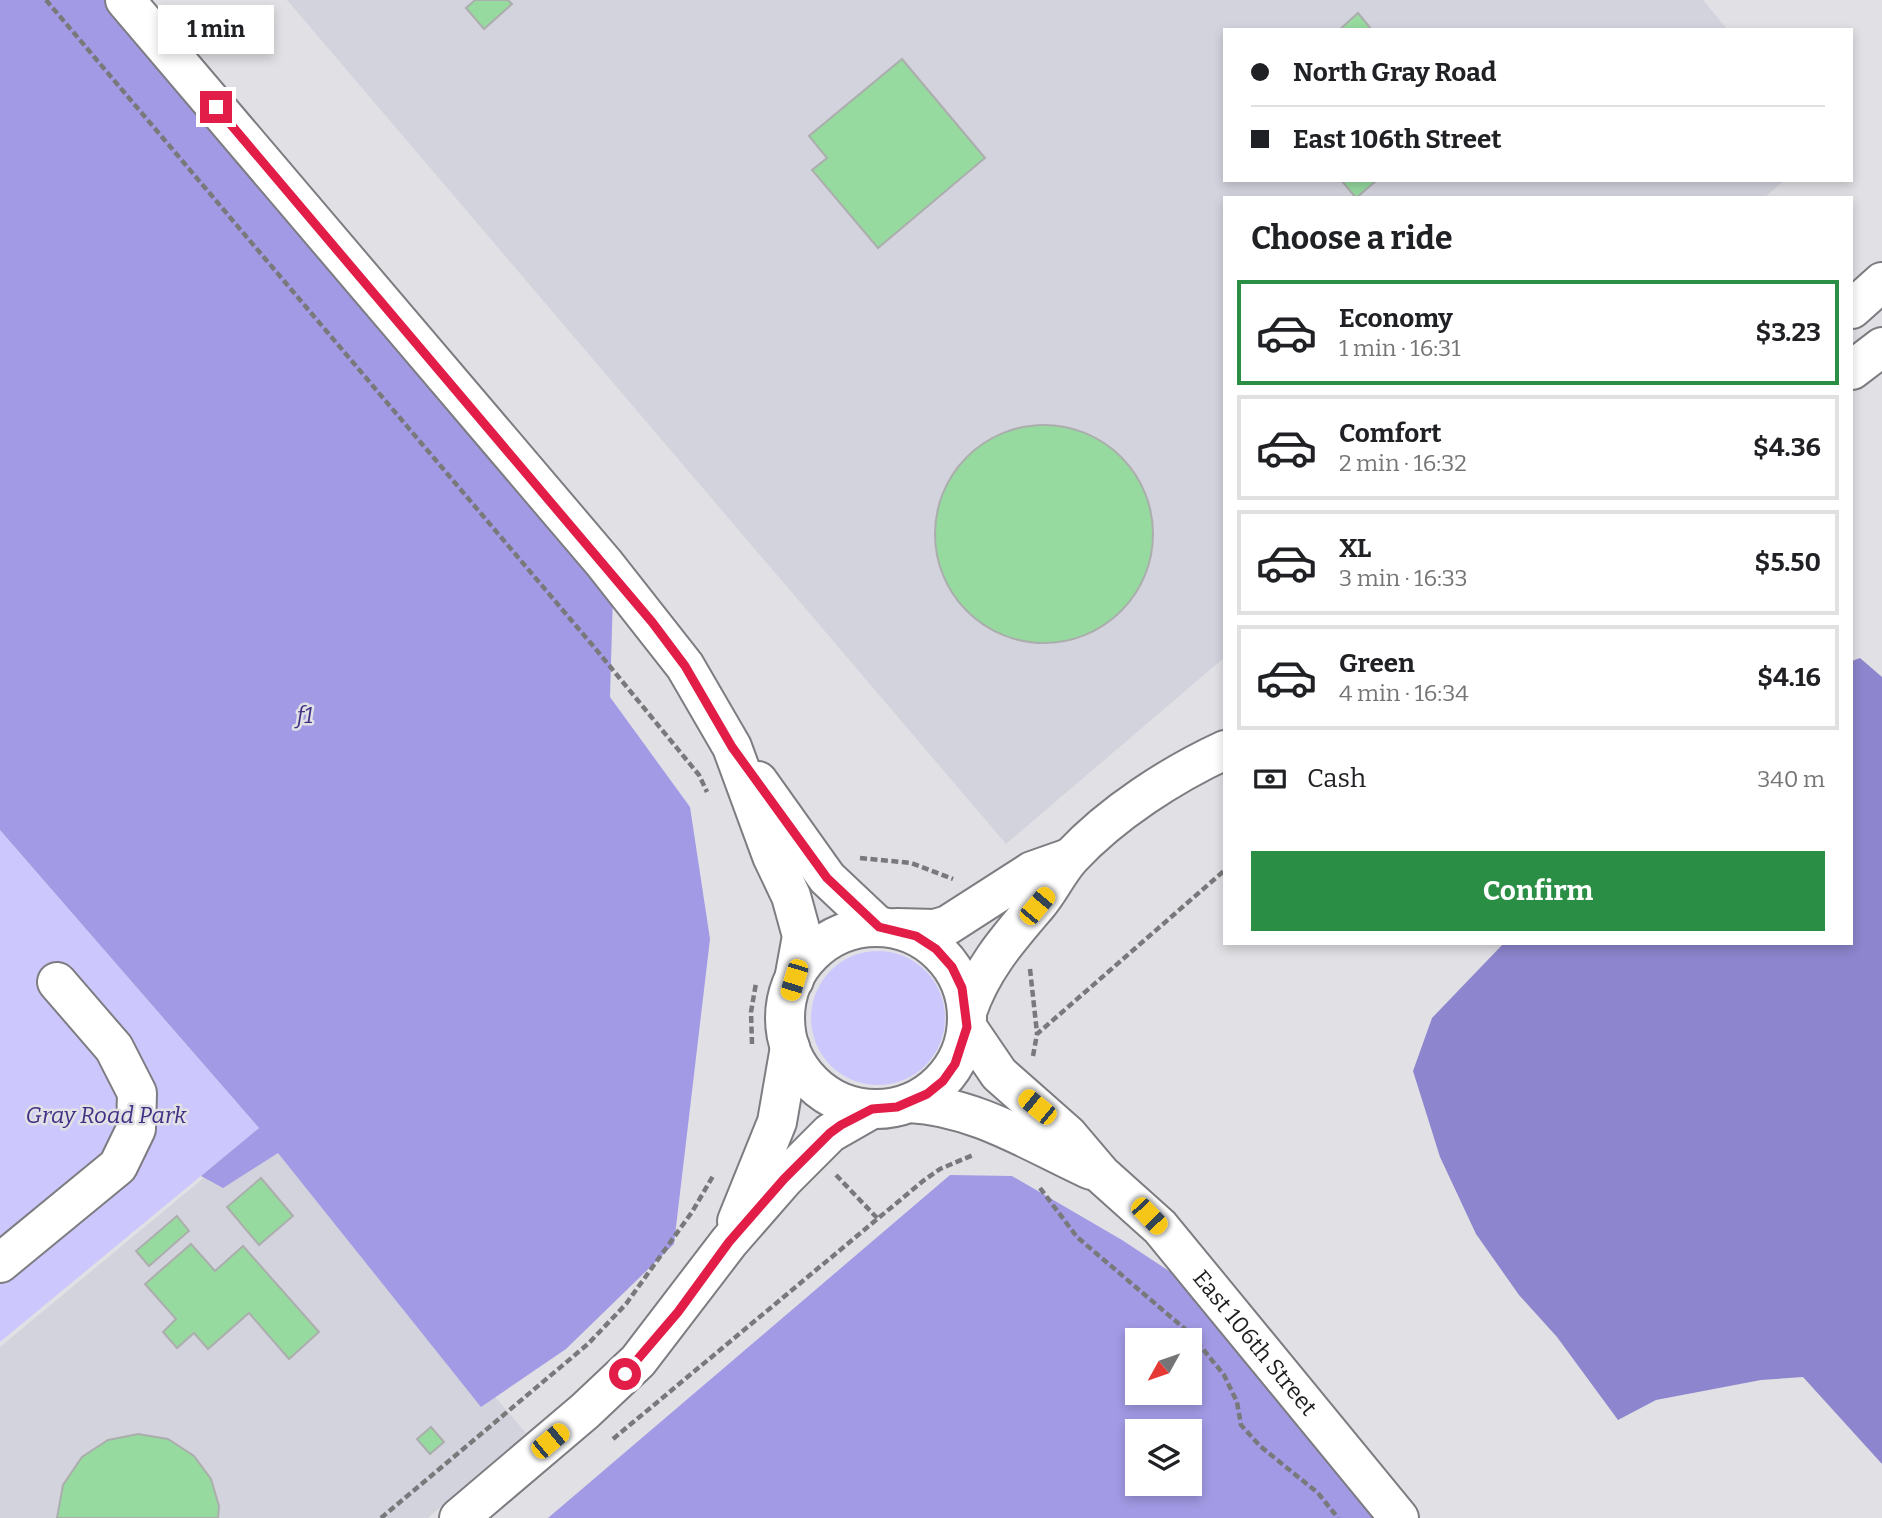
<!DOCTYPE html>
<html lang="en">
<head>
<meta charset="utf-8">
<style>
	:root { --surface:#fff; --page:#f2f2f2; --text:#202124; --muted:#757577; --line:#e0e0e0; --accent:#2a8f44 }
	body { margin:0; font-family:Bitter,serif; background:var(--page); color:var(--text); height:100vh; display:flex; flex-direction:column; font-size:26px; white-space:nowrap }
	* { box-sizing:border-box; margin:0 }
	p { font-size:23px; color:var(--muted) }
	.icon { flex:none; width:38px; height:38px; fill:none; stroke:currentColor; stroke-width:2; stroke-linecap:round; stroke-linejoin:round }
	.map { position:relative; flex:1; overflow:hidden }
	.sheet { position:absolute; left:1223px; top:196px; width:630px; height:749px; display:flex; flex-direction:column; background:var(--surface); border-radius:0px; box-shadow:0 4px 10px #0003 }
	.sheet>* { flex:none }
	.guide { position:absolute; left:1223px; top:28px; width:630px; height:154px; border-radius:0px; box-shadow:0 4px 10px #0003; display:grid; align-content:center; height:154px; padding:0 28px; background:var(--surface) }
	.needle { width:46px; rotate:230deg }
	.fabs { position:absolute; left:1125px; top:1328px; display:grid; gap:14px }
	.fabs a { display:grid; place-items:center; width:77px; height:77px; border-radius:0px; background:var(--surface); box-shadow:0 4px 10px #0003; font-size:35px }
	.end { position:absolute; width:32px; height:32px; margin:-16px; border:9px solid #e11d48; background:#fff; box-shadow:0 0 0 4px #fff }
	.from { border-radius:50% }
	.bubble { position:absolute; height:49px; border-radius:0px; background:var(--surface); box-shadow:0 4px 10px #0003; font-size:23px; font-weight:700; line-height:49px; text-align:center }
	.car { position:absolute; width:21px; height:42px; margin:-21px -10px; border-radius:9px; box-shadow:0 0 5px 2px #0007; background:linear-gradient(#f5c518 24%,#345 0 40%,#f5c518 0 76%,#345 0 86%,#f5c518 0) }
	.guide b { display:flex; align-items:center; gap:24px; height:66px; font-size:26px }
	.guide b+b { border-top:2px solid var(--line) }
	.guide i { width:18px; height:18px; background:var(--text) }
	ul { padding:0; list-style:none }
	li { display:flex; align-items:center; gap:21px; height:105px; margin:0 14px 10px; padding:0 14px; border:4px solid var(--line); border-radius:0px }
	li div { flex:1 }
	li b { display:block; font-size:26px }
	li em { font-style:normal; font-weight:700 }
	li.selected { border-color:var(--accent) }
	li>.icon { width:63px; height:63px; stroke-width:1.5 }
	h2 { padding:0 28px; font-size:32px; line-height:84px }
	.pay { display:flex; align-items:center; gap:18px; height:77px; padding:0 28px; font-size:26px }
	.pay p { margin-inline-start:auto }
	.primary-button { display:flex; gap:14px; margin-top:auto; padding:14px 28px }
	.primary-button a { flex:1; height:80px; border-radius:0px; background:var(--accent); color:#fff; font-size:28px; font-weight:700; line-height:80px; text-align:center }
	.map>svg:first-child { display:block }
	.built { fill:#d3d3de }
	.green { fill:#ccc8fd }
	.forest { fill:#a29ae4; fill-rule:evenodd }
	.water { fill:#8d85cd }
	.building { fill:#96daa0; stroke:#abaeac; stroke-width:2 }
	.lines { fill:none; stroke-linecap:round; stroke-linejoin:round }
	.minor-casing { stroke:#7d7c80; stroke-width:42 }
	.path { stroke:#79797c; stroke-width:4.5; stroke-dasharray:7 3.5; stroke-linecap:butt }
	.minor { stroke:#fff; stroke-width:38 }
	.route { stroke:#e11d48; stroke-width:9 }
	.labels { text-anchor:middle; dominant-baseline:central; stroke-width:5; stroke-linejoin:round; paint-order:stroke }
	.park-label { font-size:23px; font-style:italic; fill:#423085; stroke:#e1e1e5 }
	.street-label { font-size:23px; fill:#1d1d1e; stroke:#e1e1e5 }
</style>
</head>
<body>
<div class="map">
<svg width="1882" height="1518" viewBox="0 0 1882 1518">
	<rect width="100%" height="100%" fill="#e1e1e5"/>
	<path class="built" d="M287,0h1416l25,30h-503v150h560l-21,18h-539v459l-219,187z
		M265,1127l261,306 -98,85h-428v-171z"/>
	<path class="green" d="M0,830l259,298 -259,214z
		M811 1018a67 67 0 1 1 134 0a67 67 0 1 1-134 0Z"/>
	<path class="forest" d="M0,0h114l499,594 -3,103 80,110 20,132 -36,305 -108,105 -85,58 -203,-254 -55,35 -22,-12 58,-48 -259,-298z
		M950,1175l62,1 110,64 85,56 177,222h-836zM1138,1340h52v53h-52zM1138,1432h52v52h-52z"/>
	<path class="water" d="M1860,658l22,19v787l-79,-87 -42,3 -105,20 -38,20 -61,-83 -38,-42 -43,-61 -36,-77 -27,-86 19,-53 72,-75h348v-282z"/>
	<path class="building" d="M475,0h33l4,4 -28,25 -18,-21z
		M1358,13l14,17h-33z
		M902,59l83,99 -107,90 -66,-78 15,-12 -18,-22z
		M1341,180h36l-21,18z
		M935 534a109 109 0 1 1 218 0a109 109 0 1 1-218 0Z
		M261,1178l32,38 -34,29 -32,-38z
		M177,1216l12,15 -40,35 -13,-15z
		M191,1244l24,27 28,-25 76,86 -30,27 -40,-46 -41,36 -14,-16 -17,15 -14,-16 13,-13 -31,-35z
		M431,1427l13,15 -14,12 -13,-15z
		M138,1434l30,5 26,17 17,23 8,27 -1,12h-161l6,-33 19,-28 26,-17z"/>
	<g class="lines">
		<defs>
			<g id="minor">
				<path d="M125,0l479,563 81,103 47,81 40,109 19,40 11,40 -8,44"/>
				<path d="M1852,309l30,-27"/>
				<path d="M1852,370l30,-23"/>
				<path d="M758,781l69,97 52,49"/>
				<circle cx="876" cy="1018" r="91"/>
				<path d="M897,928l38,1 13,-4 84,-54 37,-13"/>
				<path d="M967,1012c15,-44 41,-73 70,-107 13,-15 21,-34 34,-48 41,-44 100,-82 154,-107"/>
				<path id="s1" d="M967,1027l32,47 69,61 34,40 58,52 239,291"/>
				<path d="M909,1103c66,3 123,40 182,67"/>
				<path d="M737,1221l40,-99 13,-75"/>
				<path d="M0,1263l118,-97 18,-37 1,-36 -23,-45 -57,-66"/>
				<path d="M459,1518l126,-107 53,-50 91,-119 55,-63 46,-46 42,-24"/>
			</g>
		</defs>
		<use href="#minor" class="minor-casing"/>
		<path class="path" d="M46,0l548,647 105,128 8,17
			M860,858l51,5 42,16
			M1030,969l7,64
			M752,1044l-1,-32 5,-29
			M1033,1056l4,-22 188,-164
			M836,1175l43,45
			M1040,1188l37,49 108,92 17,19 22,27 13,27 4,23 19,21 58,47 20,25
			M613,1439l310,-258 17,-12 33,-14
			M381,1518l207,-174 38,-40 66,-92 21,-36"/>
		<use href="#minor" class="minor"/>
	</g>
	<g class="lines">
		<path class="route" d="M216,107l436,515 33,44 47,81 95,131 52,49 37,9 20,13 16,18 10,21 5,39 -12,37 -12,17 -16,13 -30,13 -25,2 -31,16 -11,8 -46,46 -55,63 -51,70 -53,62"/>
	</g>
	<g class="labels">
		<g class="park-label">
			<text x="305" y="715">f1</text>
			<text x="106" y="1115">Gray Road Park</text>
		</g>
		<g class="street-label">
			<text stroke="none"><textPath href="#s1" startOffset="429">East 106th Street</textPath></text>
		</g>
	</g>
</svg>
<div class="fabs">
<a><svg class="needle" viewBox="-14 -14 28 28"><path d="M0-13l5 13h-10z" fill="#e53935"/><path d="M0 13l5-13h-10z" fill="#757577"/></svg></a>
<a><svg class="icon" aria-label="layers" viewBox="0 0 24 24"><path d="M12 4l9 5-9 5-9-5zM3 14l9 5 9-5"/></svg></a>
</div>
<i class="end from" style="left:625px;top:1374px"></i>
<i class="end" style="left:216px;top:107px"></i>
<div class="bubble" style="left:158px;top:5px;width:116px">1 min</div>
<i class="car" style="left:1037px;top:906px;rotate:40deg"></i>
<i class="car" style="left:794px;top:980px;rotate:197deg"></i>
<i class="car" style="left:1037px;top:1107px;rotate:309deg"></i>
<i class="car" style="left:1149px;top:1216px;rotate:136deg"></i>
<i class="car" style="left:550px;top:1441px;rotate:50deg"></i>
<div class="guide">
<b><i class="from"></i>North Gray Road</b>
<b><i></i>East 106th Street</b>
</div>
<section class="sheet">
<h2>Choose a ride</h2>
<ul>
<li class="selected"><svg class="icon" aria-label="car" viewBox="0 0 24 24"><path d="M5 17H2v-5l4-1 3-4h7l3 4 3 1v5h-3M9 17h6M6 11h13"/><circle cx="7" cy="17" r="2"/><circle cx="17" cy="17" r="2"/></svg><div><b>Economy</b><p>1 min · 16:31</p></div><em>$3.23</em></li>
<li><svg class="icon" aria-label="car" viewBox="0 0 24 24"><path d="M5 17H2v-5l4-1 3-4h7l3 4 3 1v5h-3M9 17h6M6 11h13"/><circle cx="7" cy="17" r="2"/><circle cx="17" cy="17" r="2"/></svg><div><b>Comfort</b><p>2 min · 16:32</p></div><em>$4.36</em></li>
<li><svg class="icon" aria-label="car" viewBox="0 0 24 24"><path d="M5 17H2v-5l4-1 3-4h7l3 4 3 1v5h-3M9 17h6M6 11h13"/><circle cx="7" cy="17" r="2"/><circle cx="17" cy="17" r="2"/></svg><div><b>XL</b><p>3 min · 16:33</p></div><em>$5.50</em></li>
<li><svg class="icon" aria-label="car" viewBox="0 0 24 24"><path d="M5 17H2v-5l4-1 3-4h7l3 4 3 1v5h-3M9 17h6M6 11h13"/><circle cx="7" cy="17" r="2"/><circle cx="17" cy="17" r="2"/></svg><div><b>Green</b><p>4 min · 16:34</p></div><em>$4.16</em></li>
</ul>
<div class="pay"><svg class="icon" aria-label="cash" viewBox="0 0 24 24"><path d="M3 7h18v10H3z"/><circle cx="12" cy="12" r="2"/></svg>Cash<p>340 m</p></div>
<div class="primary-button"><a>Confirm</a></div>
</section>
</div>
</body>
</html>
